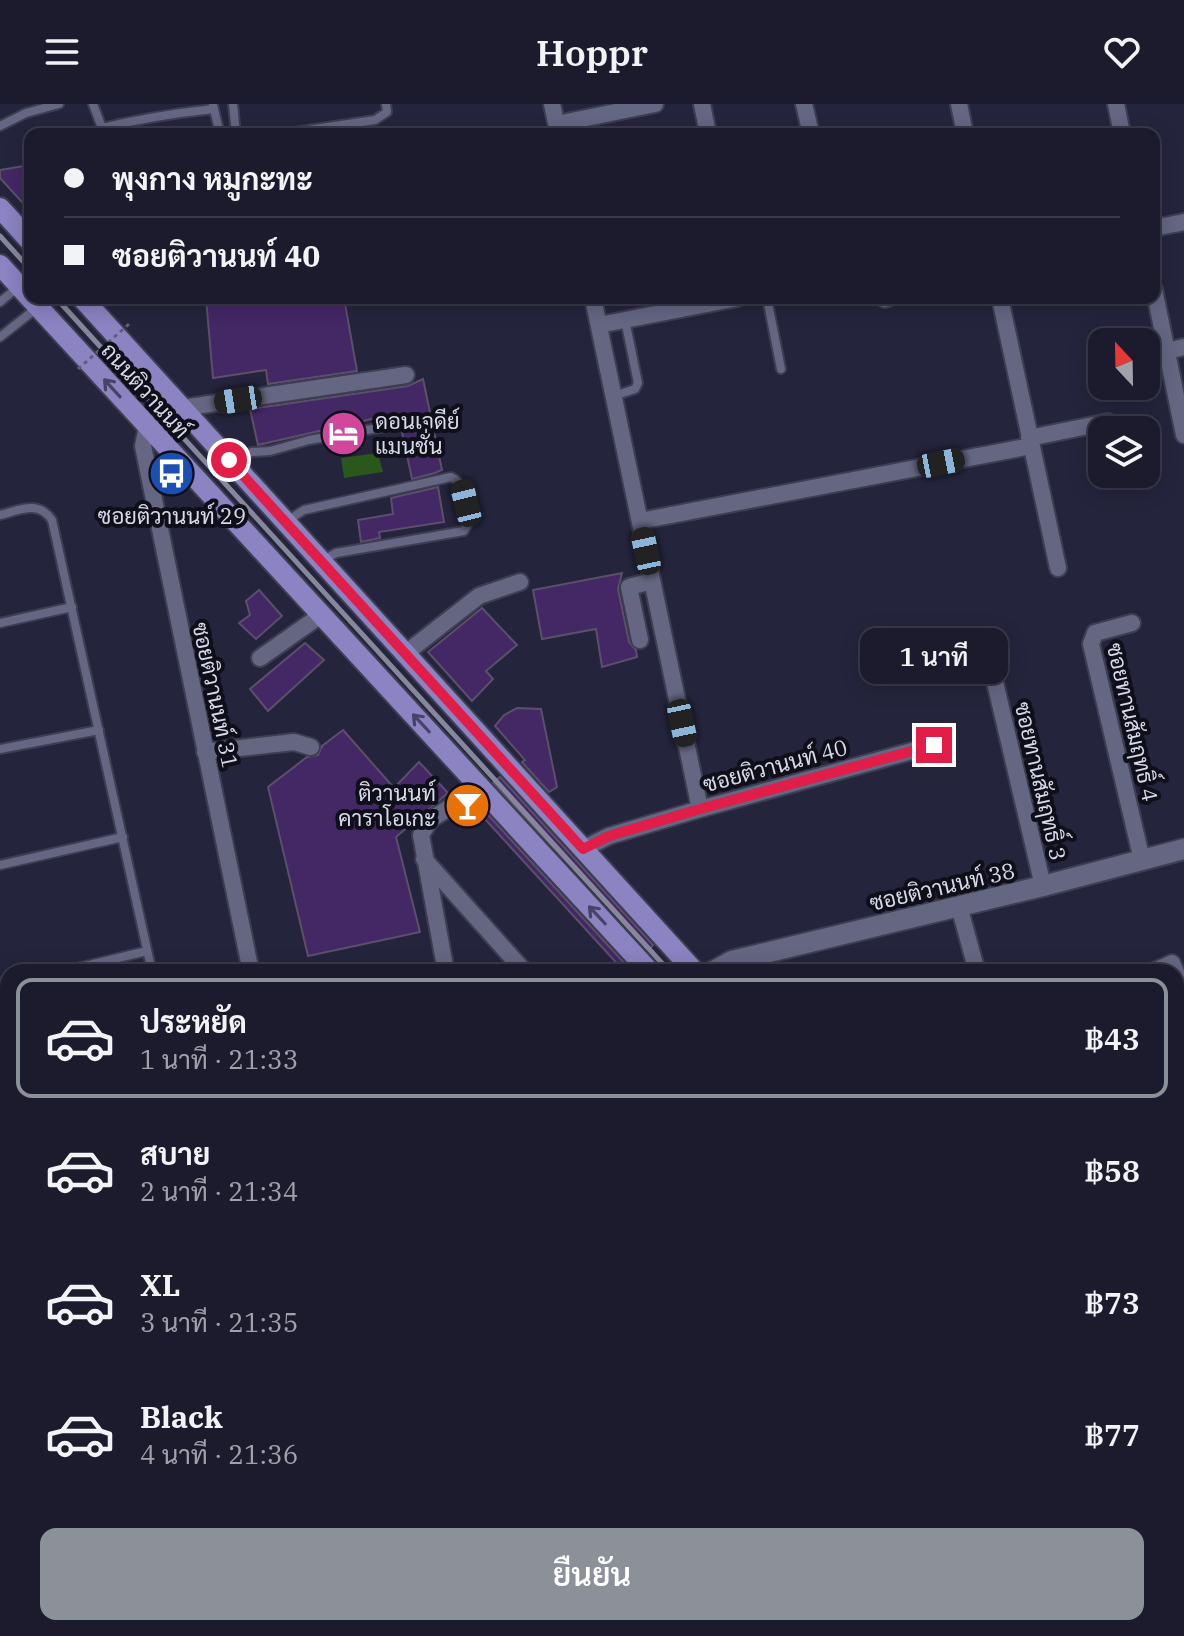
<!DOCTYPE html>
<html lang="th">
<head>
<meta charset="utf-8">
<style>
	:root { --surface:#1b1b2d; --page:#242435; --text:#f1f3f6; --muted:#a0a1aa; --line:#393949; --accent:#8c9099 }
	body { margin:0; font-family:"IBM Plex Serif",Sarabun,serif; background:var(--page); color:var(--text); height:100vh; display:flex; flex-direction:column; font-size:30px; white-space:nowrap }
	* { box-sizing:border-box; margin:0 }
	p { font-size:26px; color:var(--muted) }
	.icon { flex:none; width:44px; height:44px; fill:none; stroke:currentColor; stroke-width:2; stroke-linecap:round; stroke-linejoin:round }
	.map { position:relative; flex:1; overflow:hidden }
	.drawer { position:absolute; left:0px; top:860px; width:1184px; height:672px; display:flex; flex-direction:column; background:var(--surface); border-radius:24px 24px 0 0; box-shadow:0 4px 20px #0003,0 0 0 2px var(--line) }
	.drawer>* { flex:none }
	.hud { position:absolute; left:24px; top:24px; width:1136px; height:176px; border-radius:16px; box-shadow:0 4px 20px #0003,0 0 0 2px var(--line); display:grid; align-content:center; height:176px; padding:0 40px; background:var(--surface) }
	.needle { width:52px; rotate:338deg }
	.buttons { position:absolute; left:1088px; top:224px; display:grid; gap:16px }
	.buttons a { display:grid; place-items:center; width:72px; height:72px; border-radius:16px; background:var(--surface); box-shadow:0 4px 20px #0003,0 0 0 2px var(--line); font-size:40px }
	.end { position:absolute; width:36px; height:36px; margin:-18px; border:10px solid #e11d48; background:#fff; box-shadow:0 0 0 4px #fff }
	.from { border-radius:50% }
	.bubble { position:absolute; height:56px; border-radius:16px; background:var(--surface); box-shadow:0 4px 20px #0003,0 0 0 2px var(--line); font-size:26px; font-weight:600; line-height:56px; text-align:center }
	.car { position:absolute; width:24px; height:48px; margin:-24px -12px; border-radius:10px; box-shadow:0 0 6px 2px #0007; background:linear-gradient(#222 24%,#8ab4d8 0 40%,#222 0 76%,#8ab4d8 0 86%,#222 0) }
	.hud b { display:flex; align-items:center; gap:28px; height:76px; font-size:30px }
	.hud b+b { border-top:2px solid var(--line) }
	.hud i { width:20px; height:20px; background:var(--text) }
	ul { padding:14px 0 0; list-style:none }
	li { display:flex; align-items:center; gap:24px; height:120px; margin:0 16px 12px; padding:0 24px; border:4px solid transparent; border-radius:16px }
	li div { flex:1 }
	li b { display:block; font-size:30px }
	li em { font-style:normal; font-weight:600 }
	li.on { border-color:var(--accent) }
	li>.icon { width:72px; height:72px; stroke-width:1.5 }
	.cta { display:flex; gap:16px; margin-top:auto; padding:16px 40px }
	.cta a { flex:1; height:92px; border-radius:16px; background:var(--accent); color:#fff; font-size:32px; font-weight:600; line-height:92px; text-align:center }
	header { display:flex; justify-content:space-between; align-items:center; height:104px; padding:0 40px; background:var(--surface); font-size:36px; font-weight:600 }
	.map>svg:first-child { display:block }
	.green { fill:#2a571c }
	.building { fill:#442765; stroke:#5a506a; stroke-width:2 }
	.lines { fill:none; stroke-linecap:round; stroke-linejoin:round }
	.service-casing { stroke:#3e3e52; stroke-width:12 }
	.minor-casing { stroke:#3e3e52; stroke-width:20 }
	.tertiary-casing { stroke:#3e3e52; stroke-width:24 }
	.primary-casing { stroke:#3e3e52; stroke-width:24 }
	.service { stroke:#656682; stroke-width:8 }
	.minor { stroke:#656682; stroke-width:16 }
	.tertiary { stroke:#656682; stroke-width:20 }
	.primary { stroke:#8b83c2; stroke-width:20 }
	.rail { stroke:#86879a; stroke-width:5 }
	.path-bridge { stroke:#5f5f75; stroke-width:3; stroke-dasharray:4 4; stroke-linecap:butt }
	.oneway { stroke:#474366 }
	.route { stroke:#e11d48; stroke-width:10 }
	.labels { text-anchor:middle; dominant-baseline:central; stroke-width:8; stroke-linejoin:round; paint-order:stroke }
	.street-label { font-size:22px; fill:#d7d8e8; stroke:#0f0f1a }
	.poi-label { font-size:22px; fill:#d7d8e8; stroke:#0f0f1a; text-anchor:start }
</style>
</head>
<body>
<header><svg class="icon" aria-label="menu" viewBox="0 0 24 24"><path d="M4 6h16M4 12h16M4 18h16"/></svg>Hoppr<svg class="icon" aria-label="heart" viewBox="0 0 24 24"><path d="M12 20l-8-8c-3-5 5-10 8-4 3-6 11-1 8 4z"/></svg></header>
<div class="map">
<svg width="1184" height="1532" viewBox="0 0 1184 1532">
	<rect width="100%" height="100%" fill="#24243c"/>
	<path class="green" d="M378,349l5,19 -39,6 -3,-20z
		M155,1524h35l2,8h-66z"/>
	<path class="building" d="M30,61v46l-30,-33v-8z
		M206,194h138l13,73 -89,13 -2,-14 -53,8z
		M423,275l19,91 -7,3 -23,6 -14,-66 -140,32 -8,-36 158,-23z
		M438,383l6,35 -65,10 1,6 -19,4 -3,-22 35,-6 -2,-16z
		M622,469l-4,16 11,53 7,8 1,7 -35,10 -6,-38 -54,10 -9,-49z
		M259,486l23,26 -26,23 -17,-16 11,-8 -4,-14z
		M482,504l35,37 -31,26 7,8 -21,22 -44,-49z
		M305,539l19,17 -56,51 -18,-22z
		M517,604l24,1 16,78 -8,5 -27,-30 3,-2 -30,-34 9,-11z
		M343,626l51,58 25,-26 29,31 -52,44 24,95 -112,24 -40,-169 39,-30 11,-2 4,-9z
		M500,673l153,168 -4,5 -156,-167z
		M477,699l150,163 -5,3 -148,-162z"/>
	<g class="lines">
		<defs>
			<path id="service" d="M93,0l9,24
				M233,0l3,30
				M213,1l7,29
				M0,22l26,-13 33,-9
				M103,30l-1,-6c37,-9 74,-15 112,-19
				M281,30l94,-14 12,-8 -1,-8
				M767,194l14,71
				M0,198l18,-15
				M0,233l38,-30
				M614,292l21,-7 3,-6 -13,-63
				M230,356l22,-8 18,-1 39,-11 75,-13
				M0,411c20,-5 38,-15 52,5l100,452
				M287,417l17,-11 147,-33c15,6 16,28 19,43l-6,11 -128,22 -13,7
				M0,519l72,-16
				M0,645l99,-19
				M0,761l123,-28
				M60,868l87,-21
				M0,882l8,-2
				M0,993l8,-2
				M0,1101l8,-2
				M1176,1109l8,12
				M1176,1195l8,-5
				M0,1206l8,-2
				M0,1326l8,-2
				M0,1520l3,12
				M801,1524l3,8
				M45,1532l31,-8"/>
			<path id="minor" d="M552,0l6,28
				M702,0l6,30
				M804,0l7,30
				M959,0l6,30
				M1116,0l6,30
				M557,20l98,-20
				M1154,124l30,-6
				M1154,185l30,146
				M593,194l107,511
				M1000,194l58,270
				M885,195l3,-1
				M599,221l139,-27
				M1167,247l17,-4
				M182,304l224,-33
				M147,323l-4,19 108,526
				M1029,334l79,-16
				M640,417l391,-75
				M1132,519l-37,10 -4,11 51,216
				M640,536l-11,-53 23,-6
				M985,536l58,246
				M406,549l73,-57 41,-14
				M260,554l61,-43
				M205,648l89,-10 17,5
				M583,745l26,-13 91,-27 234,-64
				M424,755l101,113
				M959,802l17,62
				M446,868l-25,-137 9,-15 50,-32
				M1152,868l20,-9 4,9
				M1176,869l8,32
				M1176,975l8,-3
				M1176,995l8,33
				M224,1524l3,8
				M418,1524l3,8
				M563,1524l2,8
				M679,1524l4,8"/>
			<path id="tertiary" d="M712,868l20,-11 311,-75 141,-37"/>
			<path id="primary" d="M0,104l30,33
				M0,161l30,33
				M30,194l620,674
				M82,194l613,674
				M1176,1391l8,9
				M1176,1448l8,8"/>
		</defs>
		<use href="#service" class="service-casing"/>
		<use href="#minor" class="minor-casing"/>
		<use href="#tertiary" class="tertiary-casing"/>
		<use href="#primary" class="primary-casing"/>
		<use href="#service" class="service"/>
		<use href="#minor" class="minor"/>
		<use href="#tertiary" class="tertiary"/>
		<use href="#primary" class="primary"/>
		<path class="rail" d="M0,132l30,33
			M56,194l614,674
			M1176,1425l8,9"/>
		<path class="path-bridge" d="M78,265l51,-45"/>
	</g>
	<defs><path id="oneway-shaft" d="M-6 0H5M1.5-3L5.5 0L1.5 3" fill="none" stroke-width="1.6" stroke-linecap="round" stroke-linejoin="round" transform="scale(2)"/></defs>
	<g class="oneway">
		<use href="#oneway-shaft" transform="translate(112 284) rotate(-132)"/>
		<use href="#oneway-shaft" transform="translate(421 619) rotate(-133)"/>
		<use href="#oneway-shaft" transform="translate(597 811) rotate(-133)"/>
	</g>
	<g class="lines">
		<path class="route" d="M229,356l354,389 26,-13 91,-27 234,-64"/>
	</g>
	<defs>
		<symbol id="hotel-disc" viewBox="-11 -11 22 22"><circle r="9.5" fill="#d1479c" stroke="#0f0f1a"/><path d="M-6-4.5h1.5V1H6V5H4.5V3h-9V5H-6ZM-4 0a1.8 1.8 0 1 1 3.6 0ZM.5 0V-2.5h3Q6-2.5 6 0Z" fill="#fff"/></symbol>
		<symbol id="bus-disc" viewBox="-11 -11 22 22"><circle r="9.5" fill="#1a4fb4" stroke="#0f0f1a"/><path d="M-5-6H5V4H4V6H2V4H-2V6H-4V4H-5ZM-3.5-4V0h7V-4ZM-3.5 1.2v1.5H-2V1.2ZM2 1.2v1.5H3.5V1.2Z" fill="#fff"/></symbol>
		<symbol id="bar-disc" viewBox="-11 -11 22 22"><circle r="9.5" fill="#e8710a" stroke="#0f0f1a"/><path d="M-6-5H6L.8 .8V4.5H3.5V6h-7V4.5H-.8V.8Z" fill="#fff"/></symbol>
	</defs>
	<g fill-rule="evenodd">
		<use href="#hotel-disc" x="318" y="304" width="51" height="51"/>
		<use href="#bus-disc" x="146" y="344" width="51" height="51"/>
		<use href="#bar-disc" x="442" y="676" width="51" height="51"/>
	</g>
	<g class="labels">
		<g class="street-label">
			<text transform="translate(146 286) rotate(48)">ถนนติวานนท์</text>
			<text transform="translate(216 591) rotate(78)">ซอยติวานนท์ 31</text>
			<text transform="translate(1133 618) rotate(77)">ซอยทานสัมฤทธิ์ 4</text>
			<text transform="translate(775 661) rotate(-15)">ซอยติวานนท์ 40</text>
			<text transform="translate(1041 677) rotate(77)">ซอยทานสัมฤทธิ์ 3</text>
			<text transform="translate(942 782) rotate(-13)">ซอยติวานนท์ 38</text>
		</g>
		<g class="poi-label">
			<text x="375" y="316">ดอนเจดีย์<tspan x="375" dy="25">แมนชั่น</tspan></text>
			<text x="172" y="411" text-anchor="middle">ซอยติวานนท์ 29</text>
			<text x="436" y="688" text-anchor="end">ติวานนท์<tspan x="436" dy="25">คาราโอเกะ</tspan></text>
		</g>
	</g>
</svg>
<div class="buttons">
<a><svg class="needle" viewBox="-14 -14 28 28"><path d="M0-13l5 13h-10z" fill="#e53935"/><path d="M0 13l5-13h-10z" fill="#a0a1aa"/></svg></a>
<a><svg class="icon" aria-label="layers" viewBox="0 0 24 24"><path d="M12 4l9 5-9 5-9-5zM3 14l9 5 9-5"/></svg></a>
</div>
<i class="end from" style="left:229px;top:356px"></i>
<i class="end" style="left:934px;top:641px"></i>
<div class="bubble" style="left:860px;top:524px;width:148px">1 นาที</div>
<i class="car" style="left:238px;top:296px;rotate:261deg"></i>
<i class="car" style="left:941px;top:359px;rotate:79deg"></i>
<i class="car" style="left:466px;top:399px;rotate:346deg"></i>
<i class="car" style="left:646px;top:447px;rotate:348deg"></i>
<i class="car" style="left:682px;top:619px;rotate:168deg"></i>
<div class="hud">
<b><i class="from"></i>พุงกาง หมูกะทะ</b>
<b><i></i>ซอยติวานนท์ 40</b>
</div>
<section class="drawer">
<ul>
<li class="on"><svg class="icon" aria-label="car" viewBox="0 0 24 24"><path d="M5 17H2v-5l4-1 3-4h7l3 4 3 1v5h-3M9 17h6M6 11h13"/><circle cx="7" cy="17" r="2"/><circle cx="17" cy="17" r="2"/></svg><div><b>ประหยัด</b><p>1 นาที · 21:33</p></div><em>฿43</em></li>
<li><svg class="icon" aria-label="car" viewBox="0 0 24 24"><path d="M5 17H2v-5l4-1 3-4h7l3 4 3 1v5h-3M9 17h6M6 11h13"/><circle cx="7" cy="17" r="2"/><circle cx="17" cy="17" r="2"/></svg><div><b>สบาย</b><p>2 นาที · 21:34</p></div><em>฿58</em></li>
<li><svg class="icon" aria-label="car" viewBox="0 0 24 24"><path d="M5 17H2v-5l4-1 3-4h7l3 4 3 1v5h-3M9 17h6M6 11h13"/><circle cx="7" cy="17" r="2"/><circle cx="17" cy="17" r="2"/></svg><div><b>XL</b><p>3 นาที · 21:35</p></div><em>฿73</em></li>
<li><svg class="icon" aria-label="car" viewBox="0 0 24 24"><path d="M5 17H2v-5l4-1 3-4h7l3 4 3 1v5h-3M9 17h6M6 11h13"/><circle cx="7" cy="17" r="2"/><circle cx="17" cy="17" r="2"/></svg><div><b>Black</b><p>4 นาที · 21:36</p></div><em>฿77</em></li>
</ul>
<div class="cta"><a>ยืนยัน</a></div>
</section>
</div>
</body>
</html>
